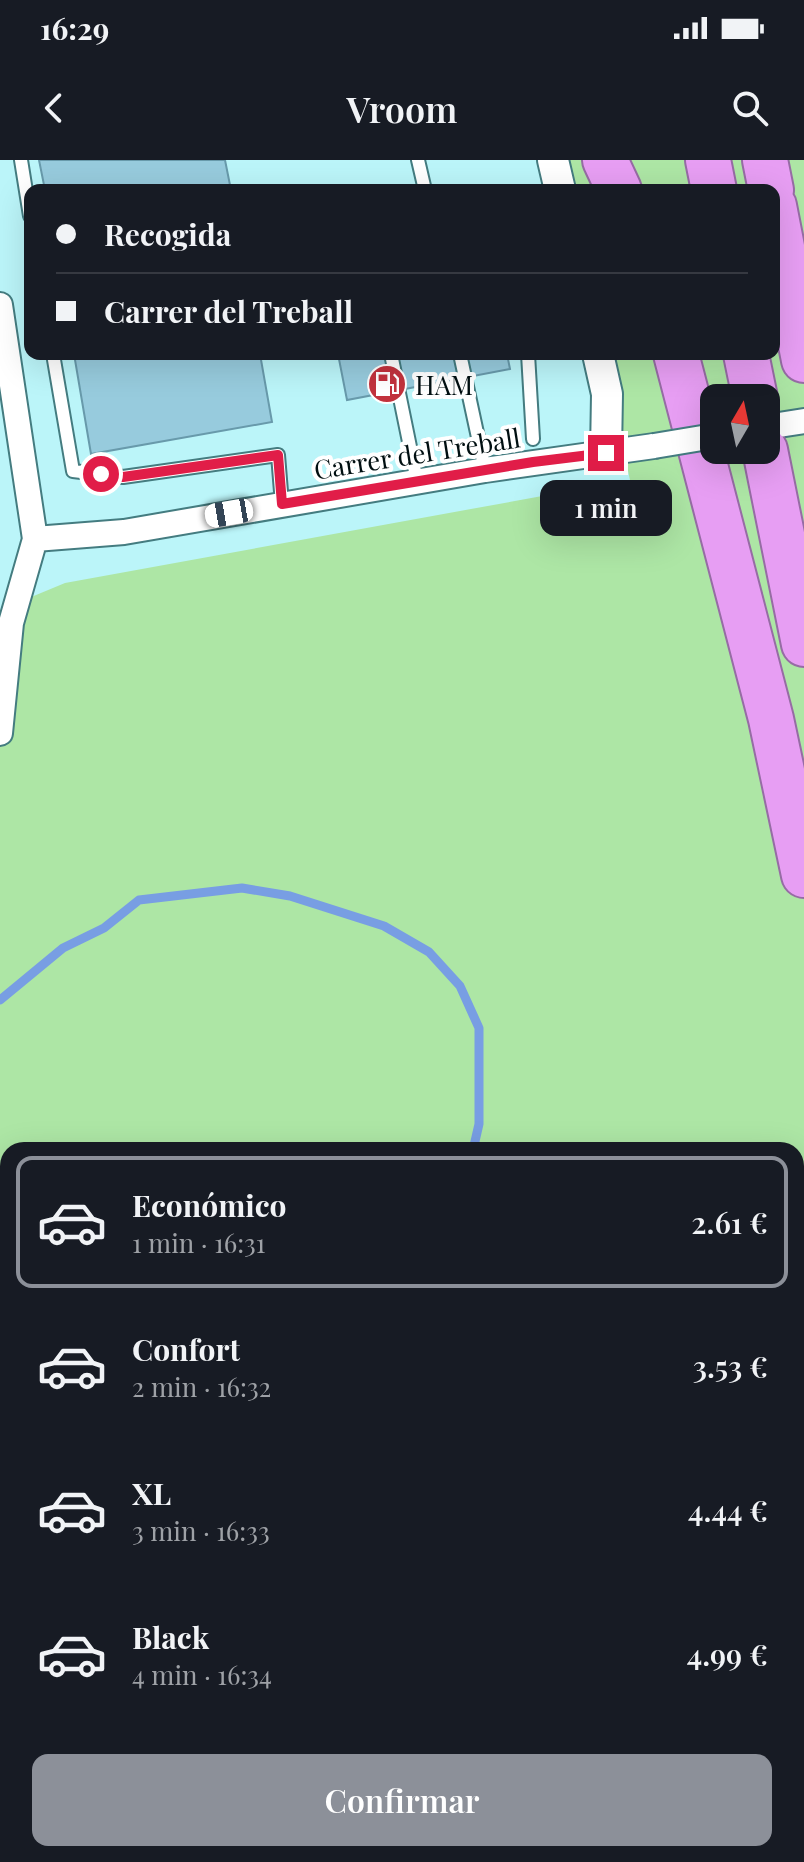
<!DOCTYPE html>
<html lang="es">
<head>
<meta charset="utf-8">
<style>
	:root { --surface:#171b24; --page:#242831; --text:#f1f3f6; --muted:#9ea1a6; --line:#363941; --accent:#8c9099 }
	body { margin:0; font-family:"Playfair Display",serif; background:var(--page); color:var(--text); height:100vh; display:flex; flex-direction:column; font-size:30px; white-space:nowrap }
	* { box-sizing:border-box; margin:0 }
	p { font-size:26px; color:var(--muted) }
	.icon { flex:none; width:44px; height:44px; fill:none; stroke:currentColor; stroke-width:2; stroke-linecap:round; stroke-linejoin:round }
	.map { position:relative; flex:1; overflow:hidden }
	.side { position:absolute; left:0px; top:982px; width:804px; height:720px; display:flex; flex-direction:column; background:var(--surface); border-radius:24px 24px 0 0; box-shadow:0 8px 32px #0002 }
	.side>* { flex:none }
	.guide { position:absolute; left:24px; top:24px; width:756px; height:176px; border-radius:16px; box-shadow:0 8px 32px #0002; display:grid; align-content:center; height:176px; padding:0 32px; background:var(--surface) }
	.needle { width:52px; rotate:9deg }
	.fabs { position:absolute; left:700px; top:224px; display:grid; gap:16px }
	.fabs a { display:grid; place-items:center; width:80px; height:80px; border-radius:16px; background:var(--surface); box-shadow:0 8px 32px #0002; font-size:40px }
	.end { position:absolute; width:36px; height:36px; margin:-18px; border:10px solid #e11d48; background:#fff; box-shadow:0 0 0 4px #fff }
	.from { border-radius:50% }
	.bubble { position:absolute; height:56px; border-radius:16px; background:var(--surface); box-shadow:0 8px 32px #0002; font-size:26px; font-weight:600; line-height:56px; text-align:center }
	.car { position:absolute; width:24px; height:48px; margin:-24px -12px; border-radius:10px; box-shadow:0 0 6px 2px #0007; background:linear-gradient(#fff 24%,#345 0 40%,#fff 0 76%,#345 0 86%,#fff 0) }
	.guide b { display:flex; align-items:center; gap:28px; height:76px; font-size:30px }
	.guide b+b { border-top:2px solid var(--line) }
	.guide i { width:20px; height:20px; background:var(--text) }
	ul { padding:14px 0 0; list-style:none }
	li { display:flex; align-items:center; gap:24px; height:132px; margin:0 16px 12px; padding:0 16px; border:4px solid transparent; border-radius:16px }
	li div { flex:1 }
	li b { display:block; font-size:30px }
	li em { font-style:normal; font-weight:600 }
	li.on { border-color:var(--accent) }
	li>.icon { width:72px; height:72px; stroke-width:1.5 }
	.button { display:flex; gap:16px; margin-top:auto; padding:16px 32px }
	.button a { flex:1; height:92px; border-radius:16px; background:var(--accent); color:#fff; font-size:32px; font-weight:600; line-height:92px; text-align:center }
	.status { display:flex; justify-content:space-between; align-items:center; height:56px; padding:0 40px; background:var(--surface); direction:ltr }
	.status svg { height:22px; fill:currentColor }
	header { display:flex; justify-content:space-between; align-items:center; height:104px; padding:0 32px; background:var(--surface); font-size:36px; font-weight:600 }
	.map>svg:first-child { display:block }
	.green { fill:#ade6a5; fill-rule:evenodd }
	.lines { fill:none; stroke-linecap:round; stroke-linejoin:round }
	.stream { stroke:#789ee3; stroke-width:9 }
	.building { fill:#97cbdd; stroke:#689aab; stroke-width:2 }
	.service-casing { stroke:#447c80; stroke-width:16 }
	.minor-casing { stroke:#447c80; stroke-width:28 }
	.tertiary-casing { stroke:#447c80; stroke-width:34 }
	.motorway-casing { stroke:#966ca4; stroke-width:48 }
	.service { stroke:#fff; stroke-width:12 }
	.minor { stroke:#fff; stroke-width:24 }
	.tertiary { stroke:#fff; stroke-width:30 }
	.motorway { stroke:#e79ef3; stroke-width:44 }
	.minor-bridge-casing { stroke:#447c80; stroke-width:28; stroke-linecap:butt }
	.minor-bridge { stroke:#fff; stroke-width:24 }
	.route { stroke:#e11d48; stroke-width:10 }
	.labels { text-anchor:middle; dominant-baseline:central; stroke-width:8; stroke-linejoin:round; paint-order:stroke }
	.poi-label { font-size:26px; fill:#000f11; stroke:#fff; text-anchor:start }
	.street-label { font-size:26px; fill:#000f11; stroke:#fff }
</style>
</head>
<body>
<div class="status"><b>16:29</b><svg viewBox="0 0 49 12"><path d="M0 12V9h3v3zM5 12V6h3v6zM10 12V3h3v9zM15 12V0h3v12zM26 1h20v11H26zM47 4h2v5h-2z"/></svg></div>
<header><svg class="icon" aria-label="back" viewBox="0 0 24 24"><path d="M15 5l-7 7 7 7"/></svg>Vroom<svg class="icon" aria-label="search" viewBox="0 0 24 24"><circle cx="10" cy="10" r="6"/><path d="M15 15l6 6"/></svg></header>
<div class="map">
<svg width="804" height="1702" viewBox="0 0 804 1702">
	<rect width="100%" height="100%" fill="#bbf5f9"/>
	<path class="green" d="M561,0h243v1621l-8,4v-635h-788v88l-8,-16v-612l65,-27 565,-103 -27,-126h171v-164h-206zM714,238h52v52h-52z
		M272,1694h359l-19,8h-337z"/>
	<g class="lines">
		<path class="stream" d="M0,840l63,-52 41,-20 35,-28 103,-12 48,8 94,30 45,26 31,34 19,42v96l-6,26
			M796,1098l8,-3"/>
	</g>
	<path class="building" d="M39,0h186l6,30h-186z
		M74,194h186l12,68 -181,32z
		M338,194h169l3,15 -163,31z
		M0,1421l8,3v163l-8,-2z
		M0,1628l8,3v63h133l3,8h-144z
		M741,1694h41l3,8h-63z"/>
	<g class="lines">
		<defs>
			<path id="service" d="M21,0l9,56
				M418,0l7,30
				M53,194l20,117 50,6 155,-22 4,49
				M391,194l26,127
				M460,194l25,116
				M528,194l5,85"/>
			<path id="minor" d="M0,145l35,234 -24,84 -11,110
				M766,267l38,-6
				M35,379l89,-7 361,-62 169,-24
				M0,1206l8,18
				M211,1694l3,8"/>
			<path id="tertiary" d="M553,0l7,30
				M598,194l9,40 -1,59"/>
			<path id="motorway" d="M605,0l14,30
				M708,0l6,30
				M765,0l6,30
				M774,46l30,154
				M676,194l95,365 33,156
				M746,194l9,44
				M765,290l39,194"/>
		</defs>
		<use href="#service" class="service-casing"/>
		<use href="#minor" class="minor-casing"/>
		<use href="#tertiary" class="tertiary-casing"/>
		<use href="#motorway" class="motorway-casing"/>
		<use href="#service" class="service"/>
		<use href="#minor" class="minor"/>
		<use href="#tertiary" class="tertiary"/>
		<use href="#motorway" class="motorway"/>
		<defs>
			<path id="minor-bridge" d="M654,286l60,-10"/>
		</defs>
		<use href="#minor-bridge" class="minor-bridge-casing"/>
		<use href="#minor-bridge" class="minor-bridge"/>
	</g>
	<g class="lines">
		<path class="route" d="M101,314l22,3 155,-22 4,49 251,-42 73,-9"/>
	</g>
	<defs>
		<symbol id="fuel-disc" viewBox="-11 -11 22 22"><circle r="9.5" fill="#c2323d" stroke="#fff"/><path d="M-5.5-6h7V0h2V4h1.3V-2.5L3-4.5l.8-.8L6-3V5H2.5V1h-1V6h-7ZM-4.2-4.7v3.2H.2V-4.7Z" fill="#fff"/></symbol>
	</defs>
	<g fill-rule="evenodd">
		<use href="#fuel-disc" x="365" y="202" width="44" height="44"/>
	</g>
	<g class="labels">
		<g class="poi-label">
			<text x="415" y="224">HAM</text>
		</g>
		<g class="street-label">
			<text transform="translate(417 293) rotate(-9)">Carrer del Treball</text>
		</g>
	</g>
</svg>
<div class="fabs">
<a><svg class="needle" viewBox="-14 -14 28 28"><path d="M0-13l5 13h-10z" fill="#e53935"/><path d="M0 13l5-13h-10z" fill="#9ea1a6"/></svg></a>
</div>
<i class="end from" style="left:101px;top:314px"></i>
<i class="end" style="left:606px;top:293px"></i>
<div class="bubble" style="left:540px;top:320px;width:132px">1 min</div>
<i class="car" style="left:229px;top:353px;rotate:260deg"></i>
<div class="guide">
<b><i class="from"></i>Recogida</b>
<b><i></i>Carrer del Treball</b>
</div>
<section class="side">
<ul>
<li class="on"><svg class="icon" aria-label="car" viewBox="0 0 24 24"><path d="M5 17H2v-5l4-1 3-4h7l3 4 3 1v5h-3M9 17h6M6 11h13"/><circle cx="7" cy="17" r="2"/><circle cx="17" cy="17" r="2"/></svg><div><b>Económico</b><p>1 min · 16:31</p></div><em>2.61 €</em></li>
<li><svg class="icon" aria-label="car" viewBox="0 0 24 24"><path d="M5 17H2v-5l4-1 3-4h7l3 4 3 1v5h-3M9 17h6M6 11h13"/><circle cx="7" cy="17" r="2"/><circle cx="17" cy="17" r="2"/></svg><div><b>Confort</b><p>2 min · 16:32</p></div><em>3.53 €</em></li>
<li><svg class="icon" aria-label="car" viewBox="0 0 24 24"><path d="M5 17H2v-5l4-1 3-4h7l3 4 3 1v5h-3M9 17h6M6 11h13"/><circle cx="7" cy="17" r="2"/><circle cx="17" cy="17" r="2"/></svg><div><b>XL</b><p>3 min · 16:33</p></div><em>4.44 €</em></li>
<li><svg class="icon" aria-label="car" viewBox="0 0 24 24"><path d="M5 17H2v-5l4-1 3-4h7l3 4 3 1v5h-3M9 17h6M6 11h13"/><circle cx="7" cy="17" r="2"/><circle cx="17" cy="17" r="2"/></svg><div><b>Black</b><p>4 min · 16:34</p></div><em>4.99 €</em></li>
</ul>
<div class="button"><a>Confirmar</a></div>
</section>
</div>
</body>
</html>
